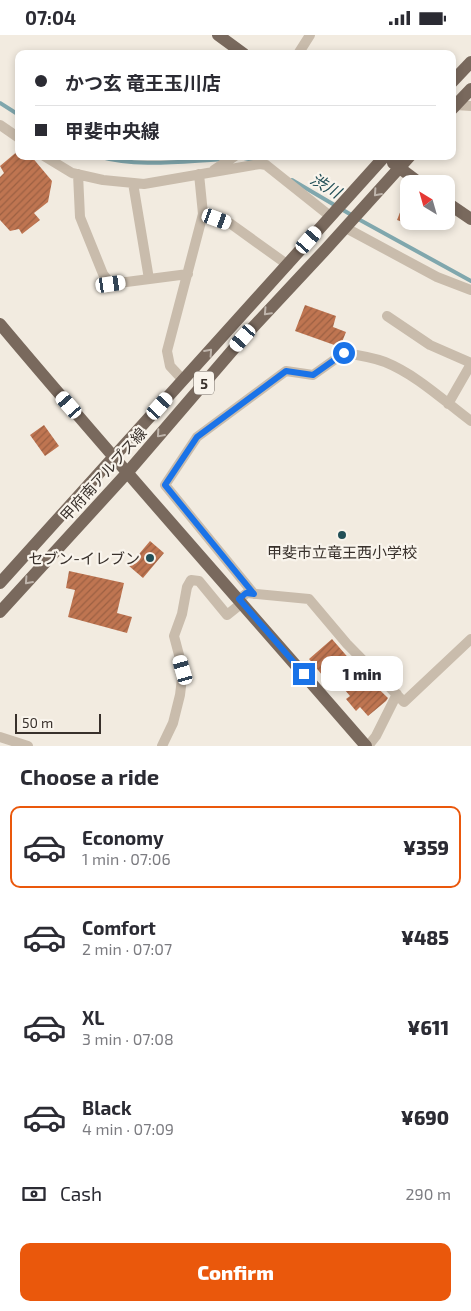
<!DOCTYPE html>
<html lang="en">
<head>
<meta charset="utf-8">
<style>
	:root { --surface:#fff; --page:#f2f2f3; --text:#2b2b33; --muted:#7c7c81; --line:#e1e1e2; --accent:#ea580c }
	body { margin:0; font-family:"Exo 2","Noto Sans JP",sans-serif; background:var(--page); color:var(--text); height:100vh; display:flex; flex-direction:column; font-size:19px; white-space:nowrap }
	* { box-sizing:border-box; margin:0 }
	p { font-size:16px; color:var(--muted) }
	.icon { flex:none; width:28px; height:28px; fill:none; stroke:currentColor; stroke-width:2; stroke-linecap:round; stroke-linejoin:round }
	.map { position:relative; height:711px; overflow:hidden }
	.details { display:flex; flex-direction:column; background:var(--surface); flex:1 }
	.details>* { flex:none }
	.guide { position:absolute; left:15px; top:15px; width:441px; height:110px; border-radius:10px; box-shadow:0 2px 8px #0003; display:grid; align-content:center; height:110px; padding:0 20px; background:var(--surface) }
	.needle { width:32px; rotate:323deg }
	.controls { position:absolute; left:400px; top:140px; display:grid; gap:10px }
	.controls a { display:grid; place-items:center; width:55px; height:55px; border-radius:10px; background:var(--surface); box-shadow:0 2px 8px #0003; font-size:25px }
	.scale { position:absolute; left:15px; bottom:12px; width:86px; box-sizing:border-box; padding-left:5px; border:2px solid #38302b; border-top:0; font-size:14px; line-height:18px; white-space:nowrap; color:#38302b; -webkit-text-stroke:4px #f9f4ec; paint-order:stroke }
	.end { position:absolute; width:22px; height:22px; margin:-11px; border:6px solid #1a73e8; background:#fff; box-shadow:0 0 0 2px #fff }
	.from { border-radius:50% }
	.bubble { position:absolute; height:35px; border-radius:10px; background:var(--surface); box-shadow:0 2px 8px #0003; font-size:16px; font-weight:800; line-height:35px; text-align:center }
	.car { position:absolute; width:15px; height:30px; margin:-15px -8px; border-radius:6px; box-shadow:0 0 4px 1px #0007; background:linear-gradient(#fff 24%,#345 0 40%,#fff 0 76%,#345 0 86%,#fff 0) }
	.guide b { display:flex; align-items:center; gap:18px; height:48px; font-size:19px }
	.guide b+b { border-top:1px solid var(--line) }
	.guide i { width:12px; height:12px; background:var(--text) }
	ul { padding:0; list-style:none }
	li { display:flex; align-items:center; gap:15px; height:82px; margin:0 10px 8px; padding:0 10px; border:2px solid transparent; border-radius:10px }
	li div { flex:1 }
	li b { display:block; font-size:19px }
	li em { font-style:normal; font-weight:800 }
	li.current { border-color:var(--accent) }
	li>.icon { width:45px; height:45px; stroke-width:1.5 }
	h2 { padding:0 20px; font-size:22px; line-height:60px }
	.pay { display:flex; align-items:center; gap:12px; height:55px; padding:0 20px; font-size:19px }
	.pay p { margin-inline-start:auto }
	.cta { display:flex; gap:10px; margin-top:auto; padding:10px 20px }
	.cta a { flex:1; height:58px; border-radius:10px; background:var(--accent); color:#fff; font-size:20px; font-weight:800; line-height:58px; text-align:center }
	.status { display:flex; justify-content:space-between; align-items:center; height:35px; padding:0 25px; background:var(--surface); direction:ltr }
	.status svg { height:14px; fill:currentColor }
	.map>svg:first-child { display:block }
	.lines { fill:none; stroke-linecap:round; stroke-linejoin:round }
	.stream { stroke:#80a7ad; stroke-width:4 }
	.building { fill:url(#building-hatch) }
	.street { stroke:#c9bcac; stroke-width:10 }
	.primary { stroke:#79695d; stroke-width:12 }
	.oneway { stroke:#bfb5ac }
	.route { stroke:#1a73e8; stroke-width:6 }
	.poi-dot { fill:#224f57; stroke:#f9f4ec; stroke-width:2 }
	.labels { text-anchor:middle; dominant-baseline:central; stroke-width:4.5; stroke-linejoin:round; paint-order:stroke }
	.shield { fill:#f9f4ec; stroke:#726b65; stroke-width:1 }
	.shield-label { font-size:14px; font-weight:bold; fill:#38302b }
	.street-label { font-size:15px; fill:#38302b; stroke:#f9f4ec }
	.poi-label { font-size:15px; fill:#38302b; stroke:#f9f4ec }
	.water-label { font-size:16px; font-style:italic; fill:#224f57; stroke:#f9f4ec }
</style>
</head>
<body>
<div class="status"><b>07:04</b><svg viewBox="0 0 49 12"><path d="M0 12V9h3v3zM5 12V6h3v6zM10 12V3h3v9zM15 12V0h3v12zM26 1h20v11H26zM47 4h2v5h-2z"/></svg></div>
<div class="map">
<svg width="471" height="711" viewBox="0 0 471 711">
	<defs>
		<pattern id="building-hatch" width="6" height="6" patternUnits="userSpaceOnUse" patternTransform="scale(1.25)"><rect width="6" height="6" fill="#bf7551"/><path d="M-1 1l2-2M0 6l6-6M5 7l2-2" fill="none" stroke="#9c6043"/></pattern>
	</defs>
	<rect width="100%" height="100%" fill="#f2ebe0"/>
	<g class="lines">
		<path class="stream" d="M0,68l19,12
			M97,121c43,12 85,5 129,3
			M236,123h8l14,3
			M292,145l68,40 111,61"/>
	</g>
	<path class="building" d="M19,115v6h12l21,25 -4,21 -14,11 6,7 -18,14 -3,-5 -9,2 -10,-11v-43l4,-4 -4,-7z
		M408,157h1v32l-12,-4z
		M305,270l31,11 -3,11 13,5 -6,15 -45,-16z
		M44,390l15,21 -14,10 -15,-21z
		M150,506l14,12 -21,25 -14,-12z
		M69,536l55,12 -7,30 15,4 -5,16 -59,-16 7,-27 -9,-2z
		M332,604l26,30 30,29 -2,3 -18,15 -8,-9 -4,4 -10,-12 4,-3 -17,-20 -6,5 -18,-22z"/>
	<g class="lines">
		<path class="street" d="M298,19l12,-19
			M456,70l15,1
			M0,90l19,13
			M44,121l28,17 31,7 41,4 116,-20 6,1 64,51
			M214,135l21,-14
			M78,139l2,43 23,57 8,10 77,-10
			M133,148l16,96
			M203,179l28,10 57,41
			M346,193l91,49 34,13
			M387,281l43,29 41,18
			M183,345l-13,-14 -3,-15 36,-137 -4,-40
			M448,369l23,-40
			M254,559l-89,-109 32,-48 89,-66 27,4 31,-22c14,2 28,4 41,9 32,13 59,39 86,59
			M239,564l8,-6 62,6 38,45 57,58 67,-63
			M0,702l28,9
			M162,711l11,-23 7,-28 3,-25 -9,-34 8,-22 5,-27 4,-7 8,1 28,34 15,-12
			M368,711l8,-10 21,-42"/>
		<path class="primary" d="M218,0l26,19
			M452,47l19,-20
			M452,74l19,-20
			M393,128l28,21
			M446,167l25,17
			M0,289c120,143 244,281 366,422
			M0,548l385,-427
			M0,577l127,-139 116,-135 83,-89 84,-93"/>
	</g>
	<defs><path id="oneway-chevron" d="M-2-3.5L2.5 0L-2 3.5" fill="none" stroke-width="1.6" stroke-linecap="round" stroke-linejoin="round" transform="scale(1.25)"/></defs>
	<g class="oneway">
		<use href="#oneway-chevron" transform="translate(377 158) rotate(132)"/>
		<use href="#oneway-chevron" transform="translate(267 277) rotate(133)"/>
		<use href="#oneway-chevron" transform="translate(209 317) rotate(-48)"/>
		<use href="#oneway-chevron" transform="translate(160 399) rotate(131)"/>
		<use href="#oneway-chevron" transform="translate(28 546) rotate(132)"/>
	</g>
	<g class="lines">
		<path class="route" d="M304,639l-65,-75 7,-6 8,1 -89,-109 32,-48 89,-66 27,4 31,-22"/>
	</g>
	<g class="poi-dot">
		<circle cx="342" cy="500" r="5"/>
		<circle cx="150" cy="523" r="5"/>
	</g>
	<g class="labels">
		<rect class="shield" x="194" y="336.5" width="20" height="23" rx="4"/>
		<g class="shield-label">
			<text x="204" y="348">5</text>
		</g>
		<g class="street-label">
			<text transform="translate(103 439) rotate(-48)">甲府南アルプス線</text>
		</g>
		<g class="poi-label">
			<text x="342" y="517">甲斐市立竜王西小学校</text>
			<text x="140" y="523" text-anchor="end">セブン-イレブン</text>
		</g>
		<g class="water-label">
			<text transform="translate(326 150) rotate(31)">渋川</text>
		</g>
	</g>
</svg>
<div class="controls">
<a><svg class="needle" viewBox="-14 -14 28 28"><path d="M0-13l5 13h-10z" fill="#e53935"/><path d="M0 13l5-13h-10z" fill="#7c7c81"/></svg></a>
</div>
<div class="scale">50 m</div>
<i class="end from" style="left:344px;top:318px"></i>
<i class="end" style="left:304px;top:639px"></i>
<div class="bubble" style="left:321px;top:621px;width:82px">1 min</div>
<i class="car" style="left:217px;top:184px;rotate:110deg"></i>
<i class="car" style="left:309px;top:205px;rotate:41deg"></i>
<i class="car" style="left:111px;top:249px;rotate:82deg"></i>
<i class="car" style="left:243px;top:303px;rotate:221deg"></i>
<i class="car" style="left:69px;top:370px;rotate:319deg"></i>
<i class="car" style="left:160px;top:371px;rotate:42deg"></i>
<i class="car" style="left:183px;top:635px;rotate:344deg"></i>
<div class="guide">
<b><i class="from"></i>かつ玄 竜王玉川店</b>
<b><i></i>甲斐中央線</b>
</div>
</div>
<section class="details">
<h2>Choose a ride</h2>
<ul>
<li class="current"><svg class="icon" aria-label="car" viewBox="0 0 24 24"><path d="M5 17H2v-5l4-1 3-4h7l3 4 3 1v5h-3M9 17h6M6 11h13"/><circle cx="7" cy="17" r="2"/><circle cx="17" cy="17" r="2"/></svg><div><b>Economy</b><p>1 min · 07:06</p></div><em>¥359</em></li>
<li><svg class="icon" aria-label="car" viewBox="0 0 24 24"><path d="M5 17H2v-5l4-1 3-4h7l3 4 3 1v5h-3M9 17h6M6 11h13"/><circle cx="7" cy="17" r="2"/><circle cx="17" cy="17" r="2"/></svg><div><b>Comfort</b><p>2 min · 07:07</p></div><em>¥485</em></li>
<li><svg class="icon" aria-label="car" viewBox="0 0 24 24"><path d="M5 17H2v-5l4-1 3-4h7l3 4 3 1v5h-3M9 17h6M6 11h13"/><circle cx="7" cy="17" r="2"/><circle cx="17" cy="17" r="2"/></svg><div><b>XL</b><p>3 min · 07:08</p></div><em>¥611</em></li>
<li><svg class="icon" aria-label="car" viewBox="0 0 24 24"><path d="M5 17H2v-5l4-1 3-4h7l3 4 3 1v5h-3M9 17h6M6 11h13"/><circle cx="7" cy="17" r="2"/><circle cx="17" cy="17" r="2"/></svg><div><b>Black</b><p>4 min · 07:09</p></div><em>¥690</em></li>
</ul>
<div class="pay"><svg class="icon" aria-label="cash" viewBox="0 0 24 24"><path d="M3 7h18v10H3z"/><circle cx="12" cy="12" r="2"/></svg>Cash<p>290 m</p></div>
<div class="cta"><a>Confirm</a></div>
</section>
</body>
</html>
